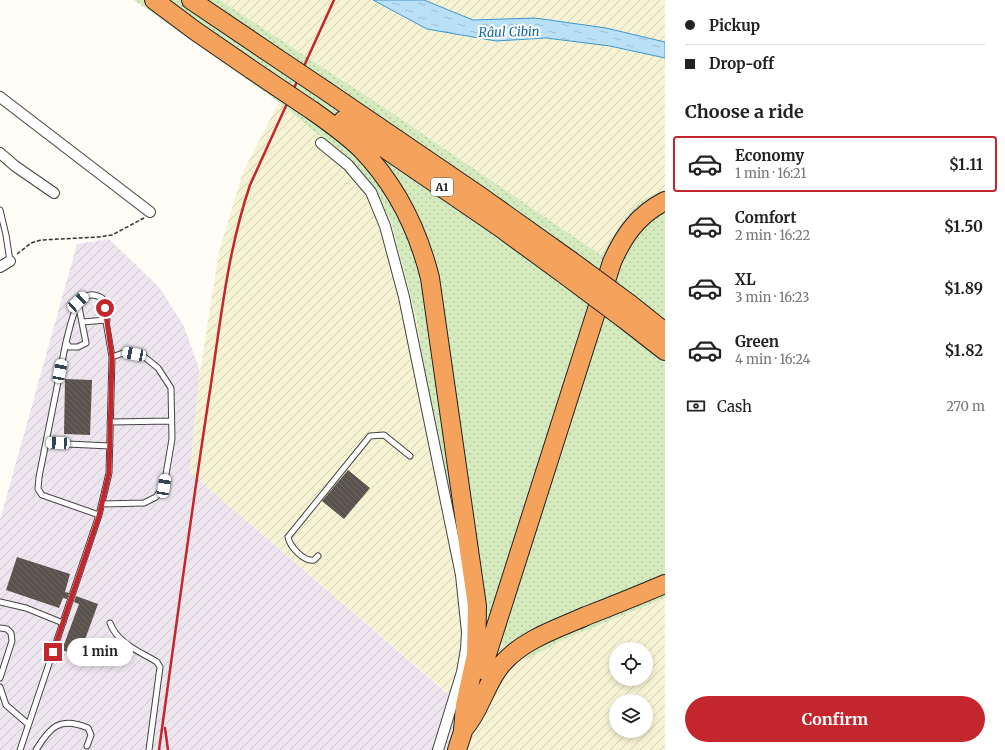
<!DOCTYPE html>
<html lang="en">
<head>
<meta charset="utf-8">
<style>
	:root { --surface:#fff; --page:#f2f2f2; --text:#222; --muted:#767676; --line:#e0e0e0; --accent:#c4262e }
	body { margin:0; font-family:Merriweather,serif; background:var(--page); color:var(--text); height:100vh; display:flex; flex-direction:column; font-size:15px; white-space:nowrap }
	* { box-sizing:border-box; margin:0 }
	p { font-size:13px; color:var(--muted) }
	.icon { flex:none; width:22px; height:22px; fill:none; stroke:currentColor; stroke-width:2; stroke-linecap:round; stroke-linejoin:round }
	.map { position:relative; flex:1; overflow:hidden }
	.details { display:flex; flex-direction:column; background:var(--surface); width:340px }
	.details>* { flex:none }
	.banner { display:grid; align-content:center; height:88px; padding:0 20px; background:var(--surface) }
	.fabs { position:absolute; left:609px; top:642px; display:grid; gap:8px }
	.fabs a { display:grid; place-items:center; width:44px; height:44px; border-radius:50%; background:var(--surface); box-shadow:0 2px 6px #0003; font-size:20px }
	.end { position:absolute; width:18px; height:18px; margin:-9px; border:5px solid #c4262e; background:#fff; box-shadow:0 0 0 2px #fff }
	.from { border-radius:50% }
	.bubble { position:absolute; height:28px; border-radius:14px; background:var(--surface); box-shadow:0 2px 6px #0003; font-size:13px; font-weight:700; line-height:28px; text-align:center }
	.car { position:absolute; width:12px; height:24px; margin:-12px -6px; border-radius:5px; box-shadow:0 0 3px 1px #0007; background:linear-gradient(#fff 24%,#345 0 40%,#fff 0 76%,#345 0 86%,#fff 0) }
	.banner b { display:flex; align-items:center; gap:14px; height:38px; font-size:15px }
	.banner b+b { border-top:1px solid var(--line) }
	.banner i { width:10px; height:10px; background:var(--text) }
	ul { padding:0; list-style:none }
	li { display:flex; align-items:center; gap:12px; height:56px; margin:0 8px 6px; padding:0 12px; border:2px solid transparent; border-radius:4px }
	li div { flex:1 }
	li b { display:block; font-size:15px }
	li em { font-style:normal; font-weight:700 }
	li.on { border-color:var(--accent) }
	li>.icon { width:36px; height:36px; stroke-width:1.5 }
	h2 { padding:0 20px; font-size:18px; line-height:48px }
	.pay { display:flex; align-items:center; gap:10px; height:44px; padding:0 20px; font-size:15px }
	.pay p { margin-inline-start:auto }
	.primary-button { display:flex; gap:8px; margin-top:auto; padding:8px 20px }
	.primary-button a { flex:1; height:46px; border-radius:24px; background:var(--accent); color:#fff; font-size:16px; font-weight:700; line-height:46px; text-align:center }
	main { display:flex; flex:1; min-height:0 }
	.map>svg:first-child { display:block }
	.industrial { fill:url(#industrial-furrows) }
	.farmland { fill:url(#farmland-furrows); fill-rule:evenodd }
	.grass { fill:url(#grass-dots) }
	.water { fill:url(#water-ripples); stroke:#3f96cf }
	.building { fill:url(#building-back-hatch) }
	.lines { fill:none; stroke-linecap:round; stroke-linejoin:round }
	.lane-casing { stroke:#444; stroke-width:7 }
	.street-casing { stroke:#444; stroke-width:12 }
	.highway-casing { stroke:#222; stroke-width:20 }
	.path { stroke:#333; stroke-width:1.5; stroke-dasharray:4 2; stroke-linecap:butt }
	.lane { stroke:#fff; stroke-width:5 }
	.street { stroke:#fff; stroke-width:10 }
	.highway { stroke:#f5a25d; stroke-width:18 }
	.rail { stroke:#c4262e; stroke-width:2.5 }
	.highway-bridge-casing { stroke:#222; stroke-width:20; stroke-linecap:butt }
	.highway-bridge { stroke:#f5a25d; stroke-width:18 }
	.route { stroke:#c4262e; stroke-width:5 }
	.labels { text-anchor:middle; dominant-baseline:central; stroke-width:4; stroke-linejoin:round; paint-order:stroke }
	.shield { fill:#fff; stroke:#585858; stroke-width:1 }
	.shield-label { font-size:11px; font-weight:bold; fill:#111 }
	.water-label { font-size:13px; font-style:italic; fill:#1768a6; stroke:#fff }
</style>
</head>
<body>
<main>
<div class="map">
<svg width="665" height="750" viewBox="0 0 665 750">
	<defs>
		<pattern id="industrial-furrows" width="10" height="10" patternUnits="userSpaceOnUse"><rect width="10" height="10" fill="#eee6ef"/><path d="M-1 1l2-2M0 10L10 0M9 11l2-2" fill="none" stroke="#cbc4cc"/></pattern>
		<pattern id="farmland-furrows" width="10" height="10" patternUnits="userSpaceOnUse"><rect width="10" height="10" fill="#f6f3d4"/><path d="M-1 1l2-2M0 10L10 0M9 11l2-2" fill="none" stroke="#d2cfb5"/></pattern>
		<pattern id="grass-dots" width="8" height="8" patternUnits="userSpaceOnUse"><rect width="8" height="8" fill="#d5ebbd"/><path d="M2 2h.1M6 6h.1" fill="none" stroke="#b6c8a1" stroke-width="1.8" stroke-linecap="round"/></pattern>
		<pattern id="water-ripples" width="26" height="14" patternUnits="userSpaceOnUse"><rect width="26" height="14" fill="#b9e0f7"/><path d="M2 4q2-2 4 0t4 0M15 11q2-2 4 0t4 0" fill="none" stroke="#9ebfd3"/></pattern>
		<pattern id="building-back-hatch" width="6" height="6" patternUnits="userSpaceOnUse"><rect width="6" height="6" fill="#5a524d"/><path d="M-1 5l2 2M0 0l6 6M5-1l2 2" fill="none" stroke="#6d6662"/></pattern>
	</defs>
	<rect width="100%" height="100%" fill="#fffdf5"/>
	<path class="industrial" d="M109,239l50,48 25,39 16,46 -10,100 271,233 -12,45h-449v-230l77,-276z"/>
	<path class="farmland" d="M220,0h445v190l-37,23 -27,42 -215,-146z
		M279,102l54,45 58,74 26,100 109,339 39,-21 100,-41v152h-216l12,-46 -271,-232 10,-100 19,-120 24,-80zM616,649h30v30h-30zM616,701h30v30h-30z"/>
	<path class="grass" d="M134,0h86l166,109 215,146c18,-27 29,-55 64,-65v408l-100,41 -39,21 -63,-42 -46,-297 -26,-100 -58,-74 -54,-45z"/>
	<path class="water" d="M373,0h51l49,20 62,-2 71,10 59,14v16l-55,-12 -64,-8 -50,3 -69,-12z"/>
	<path class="building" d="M65,379l27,1 -2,55 -26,-1z
		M348,470l22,18 -26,31 -22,-18z
		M17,557l53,17 -5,18 4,1 -2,6 -4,-1 -4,10 -53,-18z
		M76,596l22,8 -19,52 -17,-6 17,-46 -5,-2z"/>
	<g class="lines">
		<defs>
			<path id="lane" d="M0,210l6,25 4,26
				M78,302l8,41 -8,4h-9l-3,-5c5,-17 10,-59 36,-44l10,59 -3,116 -10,42
				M82,322l25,-2
				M110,422l61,-1
				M46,443l64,3
				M102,504l42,-1 12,-6 8,-11 8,-47 -1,-51 -13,-20 -16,-13 -16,-3 -14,5
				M318,556l-4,4c-10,2 -24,-13 -26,-23l82,-101 14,-1 26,21
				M0,602l26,6 37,15
				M110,623c8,21 29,28 47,39l3,5 -11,83
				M0,628l7,1 4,4 1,8 -12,37
				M0,687l6,18 22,19
				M20,750l79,-235 -57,-20 -4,-6 1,-12 27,-135
				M36,750c14,-23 24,-34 52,-22l3,7 -4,11"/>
			<path id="street" d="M0,97l150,115
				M321,143l27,22 23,27 14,34 19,71 57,278 6,57 -1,17 -4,23 -24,78
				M0,153l15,13 39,27
				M0,267l10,-6"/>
			<path id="highway" d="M154,0l40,30 58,40
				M191,0l74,50
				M326,91l154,105 90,64
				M313,111c17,12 34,24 48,38 35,36 57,81 69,129l47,328 -1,49 -11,50 -2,25
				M343,120l155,106 67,49
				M630,304l35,28
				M624,319l41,32
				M482,670l130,-408c12,-27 26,-47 53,-61
				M464,729c17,-19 21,-45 38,-65 22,-25 55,-35 84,-48 26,-10 53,-21 79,-32
				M457,750l10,-31"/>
		</defs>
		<use href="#lane" class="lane-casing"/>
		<use href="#street" class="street-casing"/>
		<use href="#highway" class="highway-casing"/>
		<path class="path" d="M17,254l14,-11 10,-3 58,-3 13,-2 32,-17"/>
		<use href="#lane" class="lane"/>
		<use href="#street" class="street"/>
		<use href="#highway" class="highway"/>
		<path class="rail" d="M165,728l3,22
			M159,750c17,-122 33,-244 52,-366 10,-67 17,-134 39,-199l84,-185"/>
		<defs>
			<path id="highway-bridge" d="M265,50l61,41
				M252,70l61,41
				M570,260l60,44
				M565,275l59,44"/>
		</defs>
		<use href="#highway-bridge" class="highway-bridge-casing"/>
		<use href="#highway-bridge" class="highway-bridge"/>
	</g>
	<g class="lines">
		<path class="route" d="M53,652l46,-136 10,-43 3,-116 -7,-49"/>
	</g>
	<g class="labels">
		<rect class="shield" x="431" y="178" width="22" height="18" rx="3"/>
		<g class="shield-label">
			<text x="442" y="187">A1</text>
		</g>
		<g class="water-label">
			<text transform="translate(509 32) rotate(-1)">Râul Cibin</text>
		</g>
	</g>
</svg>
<div class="fabs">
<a><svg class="icon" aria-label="locate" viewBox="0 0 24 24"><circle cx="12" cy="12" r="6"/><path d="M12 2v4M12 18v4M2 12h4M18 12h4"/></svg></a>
<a><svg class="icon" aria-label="layers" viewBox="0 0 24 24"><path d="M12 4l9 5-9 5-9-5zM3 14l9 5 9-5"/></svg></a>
</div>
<i class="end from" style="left:105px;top:308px"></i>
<i class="end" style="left:53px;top:652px"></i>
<div class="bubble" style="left:67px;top:638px;width:66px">1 min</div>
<i class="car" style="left:78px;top:302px;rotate:47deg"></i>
<i class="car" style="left:134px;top:354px;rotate:281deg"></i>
<i class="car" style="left:60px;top:371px;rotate:11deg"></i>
<i class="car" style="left:58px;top:443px;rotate:273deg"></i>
<i class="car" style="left:164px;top:486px;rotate:9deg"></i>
</div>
<section class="details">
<div class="banner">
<b><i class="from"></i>Pickup</b>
<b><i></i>Drop-off</b>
</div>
<h2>Choose a ride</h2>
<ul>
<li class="on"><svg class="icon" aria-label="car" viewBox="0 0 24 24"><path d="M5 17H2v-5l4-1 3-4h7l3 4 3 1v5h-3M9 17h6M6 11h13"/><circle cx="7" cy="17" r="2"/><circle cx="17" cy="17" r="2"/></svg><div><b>Economy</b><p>1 min · 16:21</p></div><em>$1.11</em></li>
<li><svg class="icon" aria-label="car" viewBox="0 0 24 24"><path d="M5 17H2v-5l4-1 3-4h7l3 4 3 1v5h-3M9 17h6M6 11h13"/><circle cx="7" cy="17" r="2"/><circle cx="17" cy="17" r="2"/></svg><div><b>Comfort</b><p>2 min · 16:22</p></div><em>$1.50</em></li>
<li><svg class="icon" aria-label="car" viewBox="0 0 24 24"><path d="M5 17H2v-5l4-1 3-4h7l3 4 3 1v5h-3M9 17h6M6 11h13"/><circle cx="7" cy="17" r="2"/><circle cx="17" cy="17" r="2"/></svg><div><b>XL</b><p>3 min · 16:23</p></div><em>$1.89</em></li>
<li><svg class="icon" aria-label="car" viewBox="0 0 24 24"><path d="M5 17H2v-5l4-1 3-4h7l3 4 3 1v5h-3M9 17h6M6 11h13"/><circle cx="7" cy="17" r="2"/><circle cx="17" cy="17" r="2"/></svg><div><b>Green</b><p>4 min · 16:24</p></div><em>$1.82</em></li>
</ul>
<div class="pay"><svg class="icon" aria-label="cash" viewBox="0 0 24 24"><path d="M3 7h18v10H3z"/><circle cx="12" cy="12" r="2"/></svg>Cash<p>270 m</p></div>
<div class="primary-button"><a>Confirm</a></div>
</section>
</main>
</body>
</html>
